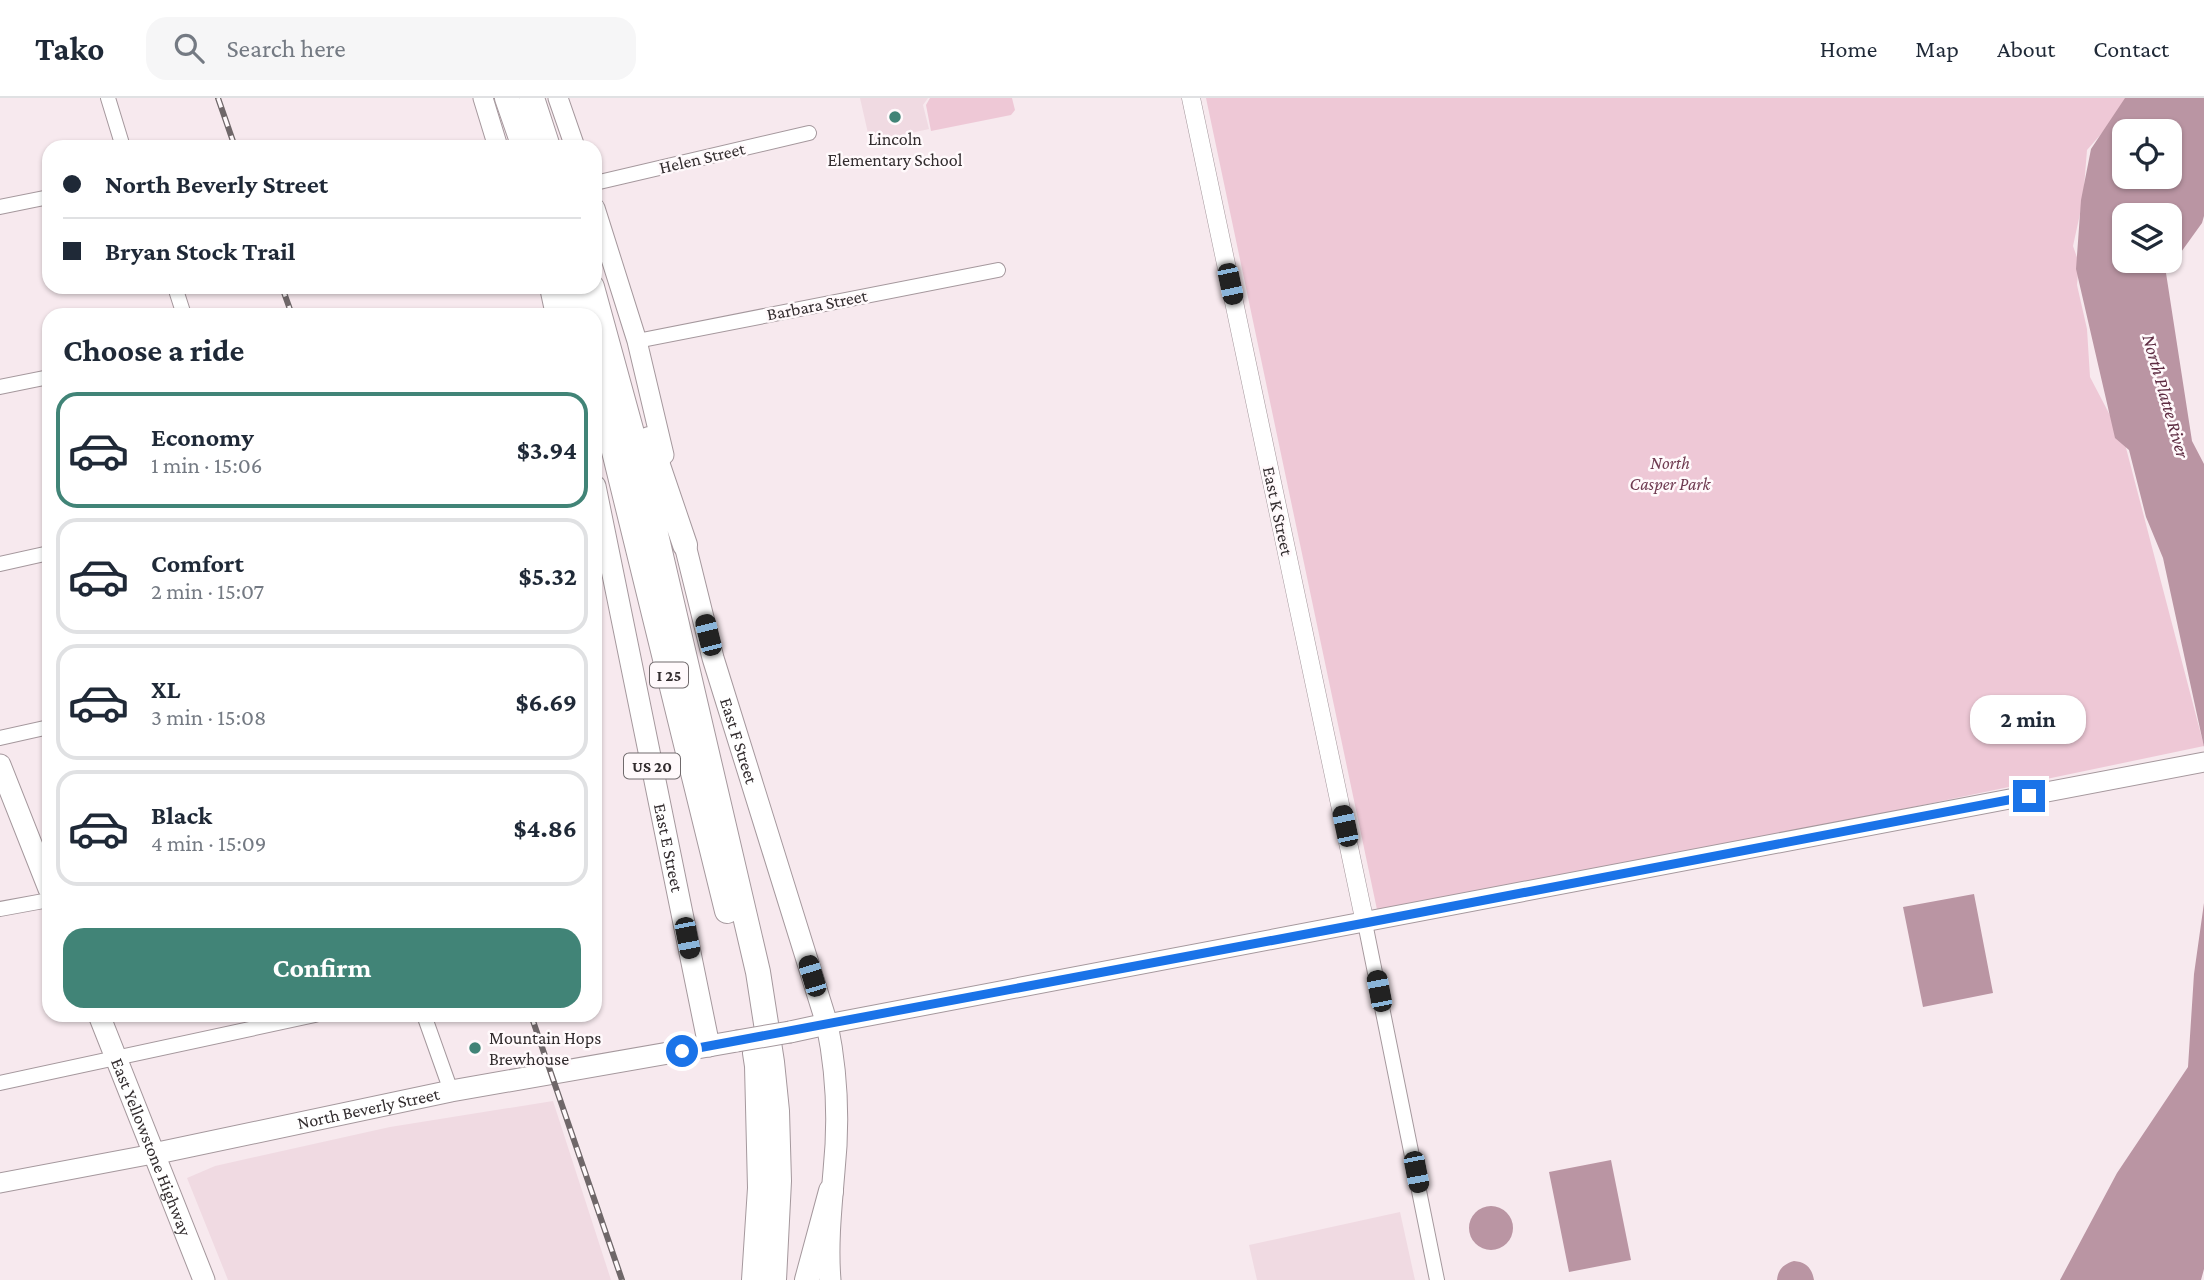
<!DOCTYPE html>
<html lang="en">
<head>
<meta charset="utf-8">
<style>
	:root { --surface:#fff; --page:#f6f6f7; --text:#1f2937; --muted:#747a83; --line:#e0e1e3; --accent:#418477 }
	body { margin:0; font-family:"Crimson Pro",serif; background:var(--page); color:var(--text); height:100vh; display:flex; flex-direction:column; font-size:26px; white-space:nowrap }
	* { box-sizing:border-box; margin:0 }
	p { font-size:23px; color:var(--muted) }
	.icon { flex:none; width:38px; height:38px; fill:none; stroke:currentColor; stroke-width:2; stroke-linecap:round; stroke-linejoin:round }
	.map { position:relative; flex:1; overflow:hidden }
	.details { position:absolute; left:42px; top:210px; width:560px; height:714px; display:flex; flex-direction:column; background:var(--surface); border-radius:21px; box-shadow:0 2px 5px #0004 }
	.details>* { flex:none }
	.hud { position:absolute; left:42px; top:42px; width:560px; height:154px; border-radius:21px; box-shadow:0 2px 5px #0004; display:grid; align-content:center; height:154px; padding:0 21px; background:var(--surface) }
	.fabs { position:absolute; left:2112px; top:21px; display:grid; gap:14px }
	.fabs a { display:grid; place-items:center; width:70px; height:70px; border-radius:14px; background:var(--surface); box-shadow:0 2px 5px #0004; font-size:35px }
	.end { position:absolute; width:32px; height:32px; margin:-16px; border:9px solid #1a73e8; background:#fff; box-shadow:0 0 0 4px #fff }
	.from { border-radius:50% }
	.bubble { position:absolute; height:49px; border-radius:21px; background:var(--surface); box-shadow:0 2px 5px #0004; font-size:23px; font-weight:700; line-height:49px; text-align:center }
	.car { position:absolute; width:21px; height:42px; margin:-21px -10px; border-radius:9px; box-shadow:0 0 5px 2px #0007; background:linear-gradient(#222 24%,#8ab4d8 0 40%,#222 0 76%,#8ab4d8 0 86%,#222 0) }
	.hud b { display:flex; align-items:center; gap:24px; height:66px; font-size:26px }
	.hud b+b { border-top:2px solid var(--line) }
	.hud i { width:18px; height:18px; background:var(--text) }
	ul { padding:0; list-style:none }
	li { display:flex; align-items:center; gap:21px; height:116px; margin:0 14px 10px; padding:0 7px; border:4px solid var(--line); border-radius:21px }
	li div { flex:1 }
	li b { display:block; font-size:26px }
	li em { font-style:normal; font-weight:700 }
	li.current { border-color:var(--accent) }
	li>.icon { width:63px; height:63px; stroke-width:1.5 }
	h2 { padding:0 21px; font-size:32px; line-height:84px }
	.cta { display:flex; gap:14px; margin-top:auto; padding:14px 21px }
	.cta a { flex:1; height:80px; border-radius:21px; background:var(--accent); color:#fff; font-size:28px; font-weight:700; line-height:80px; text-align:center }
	header { display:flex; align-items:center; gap:42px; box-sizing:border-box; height:98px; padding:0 35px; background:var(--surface); border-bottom:2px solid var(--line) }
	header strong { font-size:33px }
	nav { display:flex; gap:38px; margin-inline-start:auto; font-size:24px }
	.search { width:490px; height:63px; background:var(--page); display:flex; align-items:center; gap:18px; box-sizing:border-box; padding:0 24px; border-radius:21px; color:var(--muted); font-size:26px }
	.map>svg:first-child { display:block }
	.built { fill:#f0dae2 }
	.green { fill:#eec8d6 }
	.water { fill:#ba95a3; fill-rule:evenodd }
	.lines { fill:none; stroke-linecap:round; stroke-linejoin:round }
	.minor-casing { stroke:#a5989d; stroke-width:16 }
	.tertiary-casing { stroke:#a5989d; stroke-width:19 }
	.secondary-casing { stroke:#a5989d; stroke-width:21 }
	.primary-casing { stroke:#a5989d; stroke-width:23 }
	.motorway-casing { stroke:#a5989d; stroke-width:26 }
	.minor { stroke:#fff; stroke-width:14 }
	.tertiary { stroke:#fff; stroke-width:18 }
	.secondary { stroke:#fff; stroke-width:19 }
	.primary { stroke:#fff; stroke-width:21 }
	.motorway { stroke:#fff; stroke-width:24 }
	.rail-casing { stroke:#6f6769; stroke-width:6 }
	.rail { stroke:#fff9fb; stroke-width:3.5; stroke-dasharray:10; stroke-linecap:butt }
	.primary-bridge-casing { stroke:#a5989d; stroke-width:23; stroke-linecap:butt }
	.primary-bridge { stroke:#fff; stroke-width:21 }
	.route { stroke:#1a73e8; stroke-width:9 }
	.poi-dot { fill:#418477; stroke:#fff9fb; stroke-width:2.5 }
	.labels { text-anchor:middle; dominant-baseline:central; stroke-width:5; stroke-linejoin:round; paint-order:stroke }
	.shield { fill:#fff9fb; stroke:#706a6c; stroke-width:2 }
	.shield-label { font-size:16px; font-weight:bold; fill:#322c2e }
	.poi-label { font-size:18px; fill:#322c2e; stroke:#fff9fb }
	.street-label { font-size:18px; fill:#322c2e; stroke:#fff9fb }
	.park-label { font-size:18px; font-style:italic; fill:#6f3b51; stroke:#fff9fb }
	.water-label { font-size:19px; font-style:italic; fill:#5d2b41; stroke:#fff9fb }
</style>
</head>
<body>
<header>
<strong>Tako</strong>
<div class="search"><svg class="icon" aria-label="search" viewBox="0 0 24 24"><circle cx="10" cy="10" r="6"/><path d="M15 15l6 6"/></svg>Search here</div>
<nav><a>Home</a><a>Map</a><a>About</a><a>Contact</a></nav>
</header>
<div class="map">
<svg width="2204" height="1182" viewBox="0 0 2204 1182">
	<rect width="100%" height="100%" fill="#f7e9ee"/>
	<path class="built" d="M860,0h68l-5,7 6,24 -59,13z
		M553,1003l58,179h-383l-41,-102 28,-12 175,-39z
		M1400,1114l15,68h-158l-8,-35z"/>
	<path class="green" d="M930,0h82l3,12 -4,5 -80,16 -5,-26z
		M1206,0h921l-2,9 -38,43 -4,50 -10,46 6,17 -2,22 10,44 3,48 35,67 79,302 -825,173z"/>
	<path class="water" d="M2125,0h79v118l-2,7 -36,50 26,168 12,23v283l-41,-189 -17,-41 -17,-67 -14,-12 -39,-169 5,-69 10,-51zM2124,33h46v46h-46zM2170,117v46h-46v-46z
		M1974,796l19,99 -70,14 -20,-100z
		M2204,805v366l-3,11h-141l57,-107 71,-106 6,-93z
		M1611,1062l20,100 -62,12 -20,-100z
		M1469 1130a22 22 0 1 1 44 0a22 22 0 1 1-44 0Z
		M1794,1163c12,1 18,7 20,19h-37c1,-11 7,-16 17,-19z"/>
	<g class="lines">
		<defs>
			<path id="minor" d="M108,0l15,49
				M595,85l214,-50
				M0,109l49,-10
				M175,189l9,28
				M637,243l361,-71
				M0,289l49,-10
				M0,466l49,-11
				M0,640l49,-11
				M0,811l49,-9
				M1365,825l72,357
				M424,917l27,76
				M0,985l315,-68"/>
			<path id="tertiary" d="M1191,0l174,825"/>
			<path id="secondary" d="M483,0l15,49
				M558,0l17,49
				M595,110l42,133 27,114
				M827,926l1377,-262
				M0,1085l153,-29"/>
			<g id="primary">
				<path id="s1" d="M595,388l114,560"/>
				<path id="s2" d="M685,447l28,113 114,366c10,48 12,99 7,147 -3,36 -7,73 -4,109"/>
				<path d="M0,667l49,124"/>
				<path id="s3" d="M99,917l105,265"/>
				<path d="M790,934l37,-8"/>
				<path id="s4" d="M153,1056l298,-63 286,-50"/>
			</g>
			<path id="motorway" d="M507,0l17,49
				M532,0l16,49
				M552,189l6,28
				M570,189l8,28
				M592,189l43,157 123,528 14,90 5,49 2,70 -5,99
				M595,276l132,537
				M649,341l36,106
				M754,1182l6,-92 -3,-122 -2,-13
				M807,1182l24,-89"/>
		</defs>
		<use href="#minor" class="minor-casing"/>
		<use href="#tertiary" class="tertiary-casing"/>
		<use href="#secondary" class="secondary-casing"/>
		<use href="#primary" class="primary-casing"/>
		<use href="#motorway" class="motorway-casing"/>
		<use href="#minor" class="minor"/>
		<use href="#tertiary" class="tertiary"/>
		<use href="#secondary" class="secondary"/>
		<use href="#primary" class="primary"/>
		<use href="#motorway" class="motorway"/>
		<defs>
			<path id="rail" d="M218,0l17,49
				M282,189l10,28
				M531,917l91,265"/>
		</defs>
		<use href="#rail" class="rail-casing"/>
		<use href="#rail" class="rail"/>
		<defs>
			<path id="primary-bridge" d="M737,943l53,-9"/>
		</defs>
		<use href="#primary-bridge" class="primary-bridge-casing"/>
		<use href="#primary-bridge" class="primary-bridge"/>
	</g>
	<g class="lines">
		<path class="route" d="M682,953l683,-128 664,-127"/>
	</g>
	<g class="poi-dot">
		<circle cx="895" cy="19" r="7"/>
		<circle cx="475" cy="950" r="7"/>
	</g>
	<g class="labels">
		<g class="shield">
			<rect x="650" y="564.5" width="38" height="25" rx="5"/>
			<rect x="624" y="655.5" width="56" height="25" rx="5"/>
		</g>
		<g class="shield-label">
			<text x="669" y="577">I 25</text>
			<text x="652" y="668">US 20</text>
		</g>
		<g class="poi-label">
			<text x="895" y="41">Lincoln<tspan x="895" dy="21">Elementary School</tspan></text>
			<text x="489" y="940" text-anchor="start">Mountain Hops<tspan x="489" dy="21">Brewhouse</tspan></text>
		</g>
		<g class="street-label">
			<text transform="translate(702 60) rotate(-13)">Helen Street</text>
			<text transform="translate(817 207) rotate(-11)">Barbara Street</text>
			<text transform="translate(1278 413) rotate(78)">East K Street</text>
			<text stroke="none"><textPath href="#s2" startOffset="203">East F Street</textPath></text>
			<text stroke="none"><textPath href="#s1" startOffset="369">East E Street</textPath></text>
			<text stroke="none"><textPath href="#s4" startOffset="220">North Beverly Street</textPath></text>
			<text stroke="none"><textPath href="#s3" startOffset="142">East Yellowstone Highway</textPath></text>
		</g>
		<g class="park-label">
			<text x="1670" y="365">North<tspan x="1670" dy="21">Casper Park</tspan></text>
		</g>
		<g class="water-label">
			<text transform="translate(2166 298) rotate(74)">North Platte River</text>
		</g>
	</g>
</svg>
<div class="fabs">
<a><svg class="icon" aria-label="locate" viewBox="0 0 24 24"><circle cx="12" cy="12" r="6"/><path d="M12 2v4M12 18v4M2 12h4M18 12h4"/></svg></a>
<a><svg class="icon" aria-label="layers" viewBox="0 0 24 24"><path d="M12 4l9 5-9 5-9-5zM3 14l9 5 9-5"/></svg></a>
</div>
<i class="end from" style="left:682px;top:953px"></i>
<i class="end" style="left:2029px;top:698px"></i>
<div class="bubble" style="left:1970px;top:597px;width:116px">2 min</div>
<i class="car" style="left:1230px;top:186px;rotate:168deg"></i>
<i class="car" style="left:708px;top:537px;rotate:346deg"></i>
<i class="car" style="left:1345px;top:728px;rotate:348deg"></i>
<i class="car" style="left:687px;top:840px;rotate:169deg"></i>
<i class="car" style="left:812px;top:878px;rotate:343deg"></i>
<i class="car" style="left:1379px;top:893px;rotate:349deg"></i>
<i class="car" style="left:1416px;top:1074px;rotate:169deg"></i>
<div class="hud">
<b><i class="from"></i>North Beverly Street</b>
<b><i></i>Bryan Stock Trail</b>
</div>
<section class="details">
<h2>Choose a ride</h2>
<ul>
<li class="current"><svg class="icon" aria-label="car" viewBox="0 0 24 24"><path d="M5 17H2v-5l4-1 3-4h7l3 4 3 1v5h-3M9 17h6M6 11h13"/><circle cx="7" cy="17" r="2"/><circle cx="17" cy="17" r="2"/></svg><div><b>Economy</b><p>1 min · 15:06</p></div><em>$3.94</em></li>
<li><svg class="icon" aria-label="car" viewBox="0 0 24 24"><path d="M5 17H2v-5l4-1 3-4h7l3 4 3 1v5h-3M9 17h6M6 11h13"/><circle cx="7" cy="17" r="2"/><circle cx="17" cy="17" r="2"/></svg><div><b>Comfort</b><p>2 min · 15:07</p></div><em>$5.32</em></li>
<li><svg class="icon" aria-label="car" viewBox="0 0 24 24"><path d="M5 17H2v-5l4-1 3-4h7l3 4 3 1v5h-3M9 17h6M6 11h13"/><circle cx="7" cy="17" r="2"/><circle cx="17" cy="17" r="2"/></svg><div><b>XL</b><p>3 min · 15:08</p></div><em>$6.69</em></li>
<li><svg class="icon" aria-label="car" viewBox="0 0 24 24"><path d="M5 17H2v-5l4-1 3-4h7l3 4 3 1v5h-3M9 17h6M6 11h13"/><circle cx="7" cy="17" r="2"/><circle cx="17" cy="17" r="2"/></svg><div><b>Black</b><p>4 min · 15:09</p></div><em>$4.86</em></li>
</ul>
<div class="cta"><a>Confirm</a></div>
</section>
</div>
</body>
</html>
